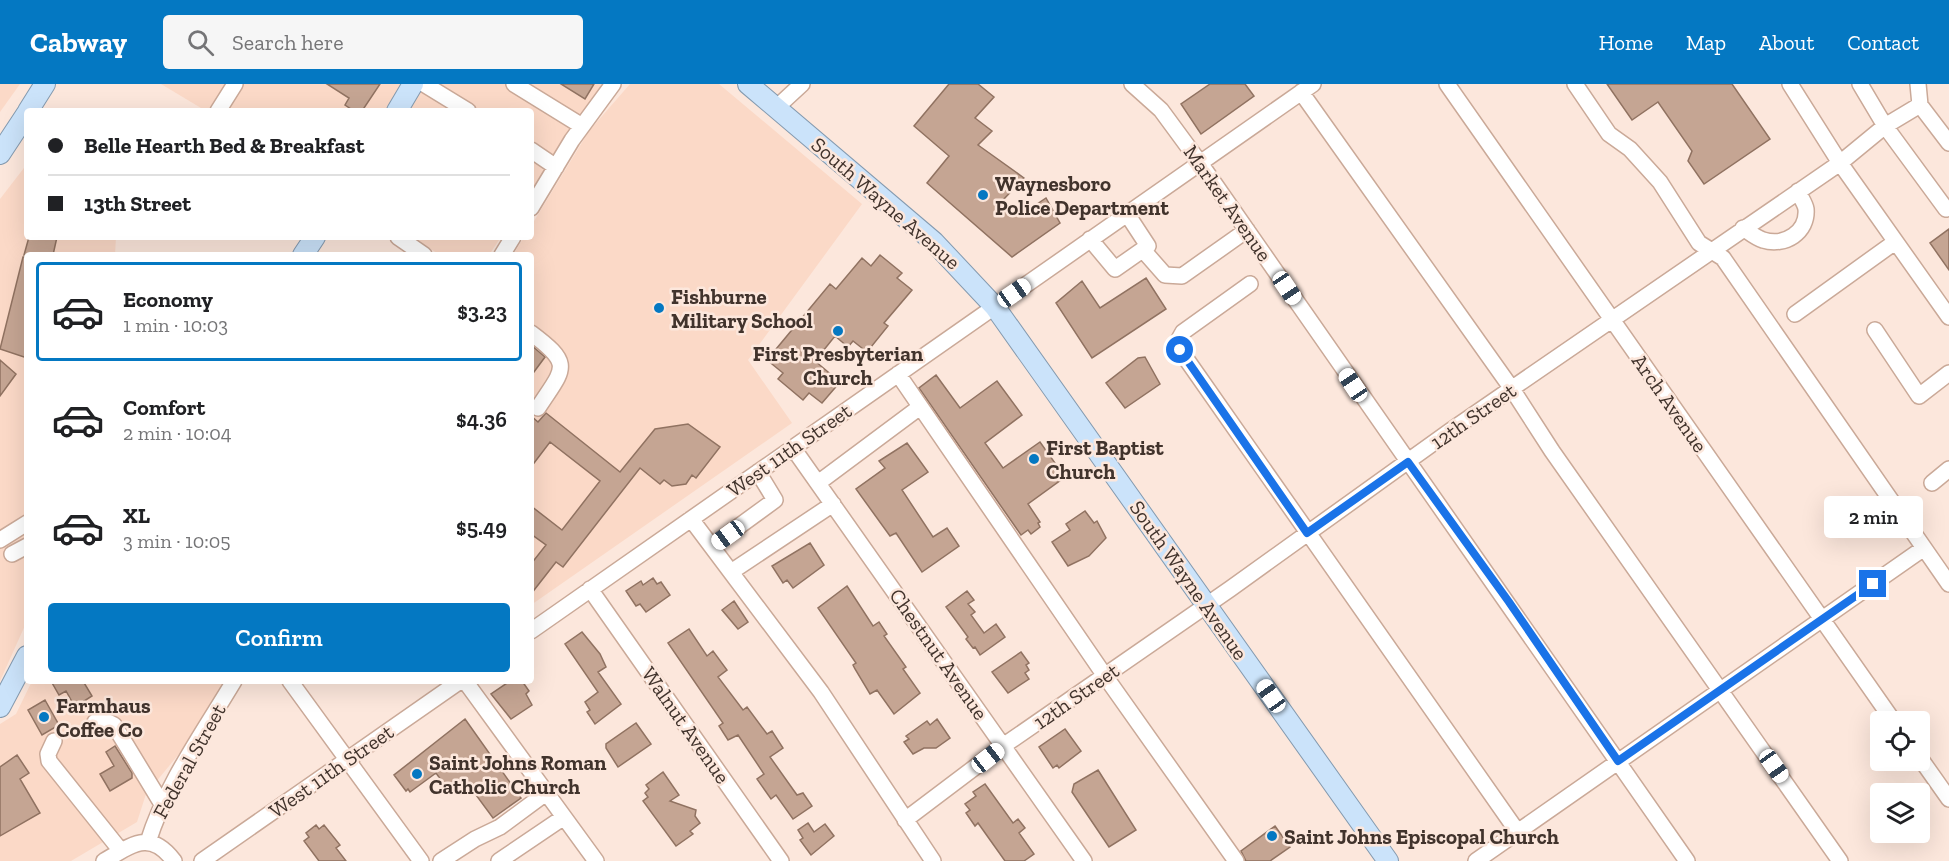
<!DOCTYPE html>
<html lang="en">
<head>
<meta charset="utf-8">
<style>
	:root { --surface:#fff; --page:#f6f6f6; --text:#202124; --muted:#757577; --line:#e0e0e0; --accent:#0478c2 }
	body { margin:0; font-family:"Zilla Slab",serif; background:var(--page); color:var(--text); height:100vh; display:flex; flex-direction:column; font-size:22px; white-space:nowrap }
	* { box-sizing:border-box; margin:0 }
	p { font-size:20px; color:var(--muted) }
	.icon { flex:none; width:33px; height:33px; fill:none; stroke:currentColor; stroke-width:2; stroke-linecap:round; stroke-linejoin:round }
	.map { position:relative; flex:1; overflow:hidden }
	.panel { position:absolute; left:24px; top:168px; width:510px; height:432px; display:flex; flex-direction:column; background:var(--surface); border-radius:6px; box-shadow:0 6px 24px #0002 }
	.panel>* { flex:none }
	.guide { position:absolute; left:24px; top:24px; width:510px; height:132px; border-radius:6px; box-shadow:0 6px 24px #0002; display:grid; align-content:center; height:132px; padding:0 24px; background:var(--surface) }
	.buttons { position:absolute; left:1870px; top:627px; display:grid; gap:12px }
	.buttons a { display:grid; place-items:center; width:60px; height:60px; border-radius:6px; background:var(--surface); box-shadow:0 6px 24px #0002; font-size:30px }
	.end { position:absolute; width:27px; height:27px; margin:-14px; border:8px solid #1a73e8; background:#fff; box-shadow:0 0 0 3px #fff }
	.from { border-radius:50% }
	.bubble { position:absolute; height:42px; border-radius:6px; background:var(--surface); box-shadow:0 6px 24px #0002; font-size:20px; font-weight:600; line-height:42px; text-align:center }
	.car { position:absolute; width:18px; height:36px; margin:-18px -9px; border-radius:8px; box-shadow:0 0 4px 2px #0007; background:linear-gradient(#fff 24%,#345 0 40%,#fff 0 76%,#345 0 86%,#fff 0) }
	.guide b { display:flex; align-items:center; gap:21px; height:57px; font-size:22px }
	.guide b+b { border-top:2px solid var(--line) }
	.guide i { width:15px; height:15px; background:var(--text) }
	ul { padding:10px 0 0; list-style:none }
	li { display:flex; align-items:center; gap:18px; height:99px; margin:0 12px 9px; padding:0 12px; border:3px solid transparent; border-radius:6px }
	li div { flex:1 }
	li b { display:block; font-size:22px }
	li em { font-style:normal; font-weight:600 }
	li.selected { border-color:var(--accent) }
	li>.icon { width:54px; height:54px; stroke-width:1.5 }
	.primary-button { display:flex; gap:12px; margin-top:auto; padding:12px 24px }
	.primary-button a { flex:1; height:69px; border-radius:6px; background:var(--accent); color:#fff; font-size:24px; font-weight:600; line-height:69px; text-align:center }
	header { display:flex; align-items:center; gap:36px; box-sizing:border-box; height:84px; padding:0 30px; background:var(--accent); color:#fff }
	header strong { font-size:28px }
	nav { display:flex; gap:33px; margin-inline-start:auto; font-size:21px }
	.search { width:420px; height:54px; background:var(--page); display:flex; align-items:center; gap:15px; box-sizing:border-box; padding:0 21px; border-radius:6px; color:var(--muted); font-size:22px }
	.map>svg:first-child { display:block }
	.built { fill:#fbd9c7 }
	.building { fill:#c5a593; stroke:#907261; stroke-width:1.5 }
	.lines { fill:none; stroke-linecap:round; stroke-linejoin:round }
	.minor-casing { stroke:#caa998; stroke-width:18 }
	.major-casing { stroke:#849aaf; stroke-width:22 }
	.minor { stroke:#fff; stroke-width:15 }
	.major { stroke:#cbe3fa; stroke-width:20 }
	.route { stroke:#1a73e8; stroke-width:8 }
	.poi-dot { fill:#0478c2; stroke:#fce7dc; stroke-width:2 }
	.labels { text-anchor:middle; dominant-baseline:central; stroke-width:5; stroke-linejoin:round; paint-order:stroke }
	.poi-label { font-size:21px; font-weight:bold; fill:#41332c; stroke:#fce7dc; text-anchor:start }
	.street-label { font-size:21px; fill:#41332c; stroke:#fce7dc }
</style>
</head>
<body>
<header>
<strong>Cabway</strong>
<div class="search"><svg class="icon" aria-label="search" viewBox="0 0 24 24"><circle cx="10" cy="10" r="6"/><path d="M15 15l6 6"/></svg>Search here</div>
<nav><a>Home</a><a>Map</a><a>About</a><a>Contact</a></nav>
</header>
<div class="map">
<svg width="1949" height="777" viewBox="0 0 1949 777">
	<rect width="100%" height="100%" fill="#fce7dc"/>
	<path class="built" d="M0,0h20l-20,28z
		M161,0h442l-72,108v-81h-325z
		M630,0h89l143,120 -114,156 44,63 -261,182v-350h-18l11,-18h7v-11l58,-95z
		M27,80v73h89l-1,18h-88v366l-27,60v-482z
		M412,153h89l-12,18h-49z
		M32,597h207l-93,113 -9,28 -66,39h-71v-137l16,-10z"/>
	<path class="building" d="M327,0h53l-18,27h-8l-9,-6 4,-7z
		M561,0h33l-9,15z
		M949,0h29l16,13 -19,21 17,13 -14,14 46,33 -21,22 19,14 24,-16 14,25 -48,34 -85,-74 22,-27 -35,-30z
		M1210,0h35l9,12 -53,38 -20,-30z
		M1607,0h125l38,55 -66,45 -16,-23 4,-10 -34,-49 -26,18z
		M1949,145v41l-19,-27z
		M29,153h28l-4,18h-29z
		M880,171l22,18 -5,5 15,12 -28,33 4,3 -21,26 -14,-11 -5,6 -13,-11 -20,25 25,21 -18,21 -13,-10 -6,7 -25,-21 5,-6 -16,-13 63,-76 6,5 26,-31 9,8z
		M23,173h4v101l-27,-9z
		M1146,194l20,31 -74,49 -36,-55 26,-22 18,27z
		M531,261l14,12 -14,19z
		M1145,273l15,27 -35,24 -19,-25 32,-25z
		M0,276l16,14 -16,22z
		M936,291l24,33 37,-27 25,34 -37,28 18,25 37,-26 25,35 -37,27 12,18 -2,1 2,4 -9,7 -3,-4 -7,5 -102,-147z
		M546,329l74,59 35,-43 33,-5 32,23 -24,31 -4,-3 -6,9 -14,2 -8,-6 -4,4 -20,-16 -77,99 -7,-5 -25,32v-30l15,-19 -15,-11v-28l31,24 38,-49 -50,-39 -19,25v-51l7,6z
		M907,359l21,29 -26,18 31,47 14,-9 12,18 -37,26 -26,-39 -6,3 -34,-47 29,-21 -6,-7z
		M1085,427l9,12 3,-2 9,17 -17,18 -21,10 -16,-24 18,-12 -4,-6z
		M810,459l14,22 -31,23 -6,-8 -4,3 -11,-17z
		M653,494l4,6 4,-2 9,13 -24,17 -6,-8 -4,2 -10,-15 15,-10 2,4z
		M847,502l26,40 6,-4 8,12 -3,2 22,31 -3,2 17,24 -26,21 -17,-24 -7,4 -15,-25 -2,-4 3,-2 -38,-55z
		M967,507l7,9 -6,4 7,8 -4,3 13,18 12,-9 9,13 -25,18 -5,-8 -2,1 -7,-9 2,-2 -22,-30z
		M734,517l14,21 -10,7 -16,-19z
		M689,545l18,27 6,-5 14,19 -9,7 25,33 4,-3 20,27 5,-3 11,17 -13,9 27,38 6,-2 9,13 -19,13 -17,-24 -5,4 -14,-20 7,-5 -26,-39 -10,5 -9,-14 4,-3 -55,-80z
		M582,548l18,22 6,13 -8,5 23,32 -26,20 -8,-12 3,-2 -5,-8 13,-10 -33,-48z
		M1021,568l8,11 -3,2 3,5 -4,3 4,6 -21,14 -16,-21z
		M51,597h32l9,15 -17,11 -9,-16 -7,4z
		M510,597h12l7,10 -3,3 6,11 -21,14 -20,-25z
		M45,616l14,25 -17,10 -14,-25z
		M465,635l56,79 -28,20 -28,-38 -16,11 -13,-18 -26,19 -2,-3 -2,2 -12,-16z
		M937,635l13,19 -14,10h-12l-11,6 -9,-12 5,-3 -3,-3 21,-15 3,4z
		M636,639l15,21 -33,23 -12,-19v-4z
		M1065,645l16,22 -22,17 -2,-3 -4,3 -14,-21z
		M115,662l17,27v5l-22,13 -10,-17 14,-8 -8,-14z
		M17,671l12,18 -9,6 20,34 -40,23v-69z
		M1098,686l38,60 -27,17 -37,-55 2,-8z
		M663,688l16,23 -9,6 26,9 -1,6 5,7 -10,8 3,3 -17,12 -33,-45 5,-4 -3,-4 4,-4 -3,-4z
		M985,700l28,39 5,-4 7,9 -6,5 15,21 -10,7h-19l-27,-38 -3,3 -9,-13 4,-3 -5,-6 11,-8 -3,-4z
		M808,739l6,9 11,-8 9,12 -23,19 -11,-15 3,-2 -5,-8z
		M316,741l3,4 5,-4 16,20 -4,3 10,13h-27l-15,-20 5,-4 -3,-4z
		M1275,742l15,21 -20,14h-24l-5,-10z"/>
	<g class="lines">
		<defs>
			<path id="minor" d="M424,0l44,27
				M514,0l68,42
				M1132,0l29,26 39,53 487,698
				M1447,0l447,638
				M1575,0l34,50 21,15 30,33 39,61 24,15 226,326
				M1790,0l50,79 109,154
				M1860,0l25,42 61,83
				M1918,0l2,21
				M1301,8l211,297 40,62 288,410
				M776,24l26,-24
				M218,27l17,-27
				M531,66l25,17
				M531,124l41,-68 41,-56
				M1743,144c6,4 13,10 20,12 22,7 45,-8 43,-31 -1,-6 -6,-12 -8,-18
				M398,153l26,18
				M1090,155l25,30 33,-23 -21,-32
				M1143,166l22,25 17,1 65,-46
				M502,171l11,-18
				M1250,200l-67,48 -5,9 2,9 337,481
				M1795,230l100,-72
				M1875,246l44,66 30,-23
				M531,249c43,32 33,35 7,75
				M898,290l207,302 131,185
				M793,364l291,413
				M818,399l102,-76
				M1932,399l17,-14
				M691,435l130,173 112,169
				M0,456l27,-17
				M712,462l63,-46 -17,-28
				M12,470l15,-8
				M731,488l102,-68
				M590,505l191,272
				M531,547l782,-547
				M290,597l131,180
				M465,597l131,180
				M95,638l11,-1 8,4 48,79
				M54,657l-6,13 1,7 72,90
				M1920,674l29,41
				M905,736l98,-74 227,-157 220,-158 390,-268 45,-37 35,-21 29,38
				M148,758c18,-58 55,-109 86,-161
				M104,777c28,-16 46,-32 70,0
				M202,777l258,-180
				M441,777l34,-22 25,-12 46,-34
				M499,777l65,-44
				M1476,777l448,-313"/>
			<path id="major" d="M748,0l186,158 61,65 393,554
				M28,27l17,-27
				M397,27l16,-27
				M0,70l27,-41
				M303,171l12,-18
				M0,623l27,-51"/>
		</defs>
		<use href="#minor" class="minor-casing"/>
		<use href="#major" class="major-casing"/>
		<use href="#minor" class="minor"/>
		<use href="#major" class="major"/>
	</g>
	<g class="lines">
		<path class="route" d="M1180,266l127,183 101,-71 101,140 109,159 255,-177"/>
	</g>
	<g class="poi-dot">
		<circle cx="983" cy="111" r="6"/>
		<circle cx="659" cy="224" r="6"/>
		<circle cx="838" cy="247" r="6"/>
		<circle cx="1034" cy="375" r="6"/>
		<circle cx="44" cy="633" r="6"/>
		<circle cx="417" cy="690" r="6"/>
		<circle cx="1272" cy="752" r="6"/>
	</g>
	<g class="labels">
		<g class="poi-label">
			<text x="995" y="99">Waynesboro<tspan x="995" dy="24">Police Department</tspan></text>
			<text x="671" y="212">Fishburne<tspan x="671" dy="24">Military School</tspan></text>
			<text x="838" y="269" text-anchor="middle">First Presbyterian<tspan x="838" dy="24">Church</tspan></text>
			<text x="1046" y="363">First Baptist<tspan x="1046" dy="24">Church</tspan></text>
			<text x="56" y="621">Farmhaus<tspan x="56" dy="24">Coffee Co</tspan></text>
			<text x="429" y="678">Saint Johns Roman<tspan x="429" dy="24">Catholic Church</tspan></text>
			<text x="1284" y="752">Saint Johns Episcopal Church</text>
		</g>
		<g class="street-label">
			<text transform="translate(886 119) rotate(41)">South Wayne Avenue</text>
			<text transform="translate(1228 119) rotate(55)">Market Avenue</text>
			<text transform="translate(1670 319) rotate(55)">Arch Avenue</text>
			<text transform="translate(1473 332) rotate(-35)">12th Street</text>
			<text transform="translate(789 366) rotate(-35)">West 11th Street</text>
			<text transform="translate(1189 496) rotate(55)">South Wayne Avenue</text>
			<text transform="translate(939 570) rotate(55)">Chestnut Avenue</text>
			<text transform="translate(1076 612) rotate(-35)">12th Street</text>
			<text transform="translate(686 641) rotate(55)">Walnut Avenue</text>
			<text transform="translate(189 677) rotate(-61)">Federal Street</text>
			<text transform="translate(331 687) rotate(-35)">West 11th Street</text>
		</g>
	</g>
</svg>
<div class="buttons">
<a><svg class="icon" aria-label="locate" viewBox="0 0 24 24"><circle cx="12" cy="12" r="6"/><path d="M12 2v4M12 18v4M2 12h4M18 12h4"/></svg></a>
<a><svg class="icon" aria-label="layers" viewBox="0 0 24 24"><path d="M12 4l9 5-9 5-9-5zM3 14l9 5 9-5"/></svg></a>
</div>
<i class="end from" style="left:1180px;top:266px"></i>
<i class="end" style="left:1873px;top:500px"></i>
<div class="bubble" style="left:1824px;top:412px;width:99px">2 min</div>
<i class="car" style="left:1287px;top:204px;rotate:146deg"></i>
<i class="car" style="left:1014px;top:209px;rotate:55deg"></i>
<i class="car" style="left:1353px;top:301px;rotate:326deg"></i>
<i class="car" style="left:728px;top:451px;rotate:234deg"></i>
<i class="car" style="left:1271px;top:612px;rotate:325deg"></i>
<i class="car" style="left:988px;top:674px;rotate:52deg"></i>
<i class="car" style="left:1774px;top:682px;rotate:145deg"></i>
<div class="guide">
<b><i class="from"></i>Belle Hearth Bed &amp; Breakfast</b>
<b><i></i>13th Street</b>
</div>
<section class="panel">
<ul>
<li class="selected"><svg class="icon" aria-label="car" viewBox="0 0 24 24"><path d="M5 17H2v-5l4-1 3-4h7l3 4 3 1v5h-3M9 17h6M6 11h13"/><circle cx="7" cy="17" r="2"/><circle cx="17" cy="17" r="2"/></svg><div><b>Economy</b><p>1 min · 10:03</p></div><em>$3.23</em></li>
<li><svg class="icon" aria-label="car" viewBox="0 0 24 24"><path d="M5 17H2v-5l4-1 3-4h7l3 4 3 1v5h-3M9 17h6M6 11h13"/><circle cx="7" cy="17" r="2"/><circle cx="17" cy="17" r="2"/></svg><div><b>Comfort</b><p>2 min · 10:04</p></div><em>$4.36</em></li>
<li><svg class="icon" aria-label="car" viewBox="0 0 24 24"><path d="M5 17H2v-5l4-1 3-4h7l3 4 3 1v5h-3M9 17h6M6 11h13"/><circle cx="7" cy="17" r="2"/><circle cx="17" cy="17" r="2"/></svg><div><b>XL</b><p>3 min · 10:05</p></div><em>$5.49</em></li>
</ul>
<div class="primary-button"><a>Confirm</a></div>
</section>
</div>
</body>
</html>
